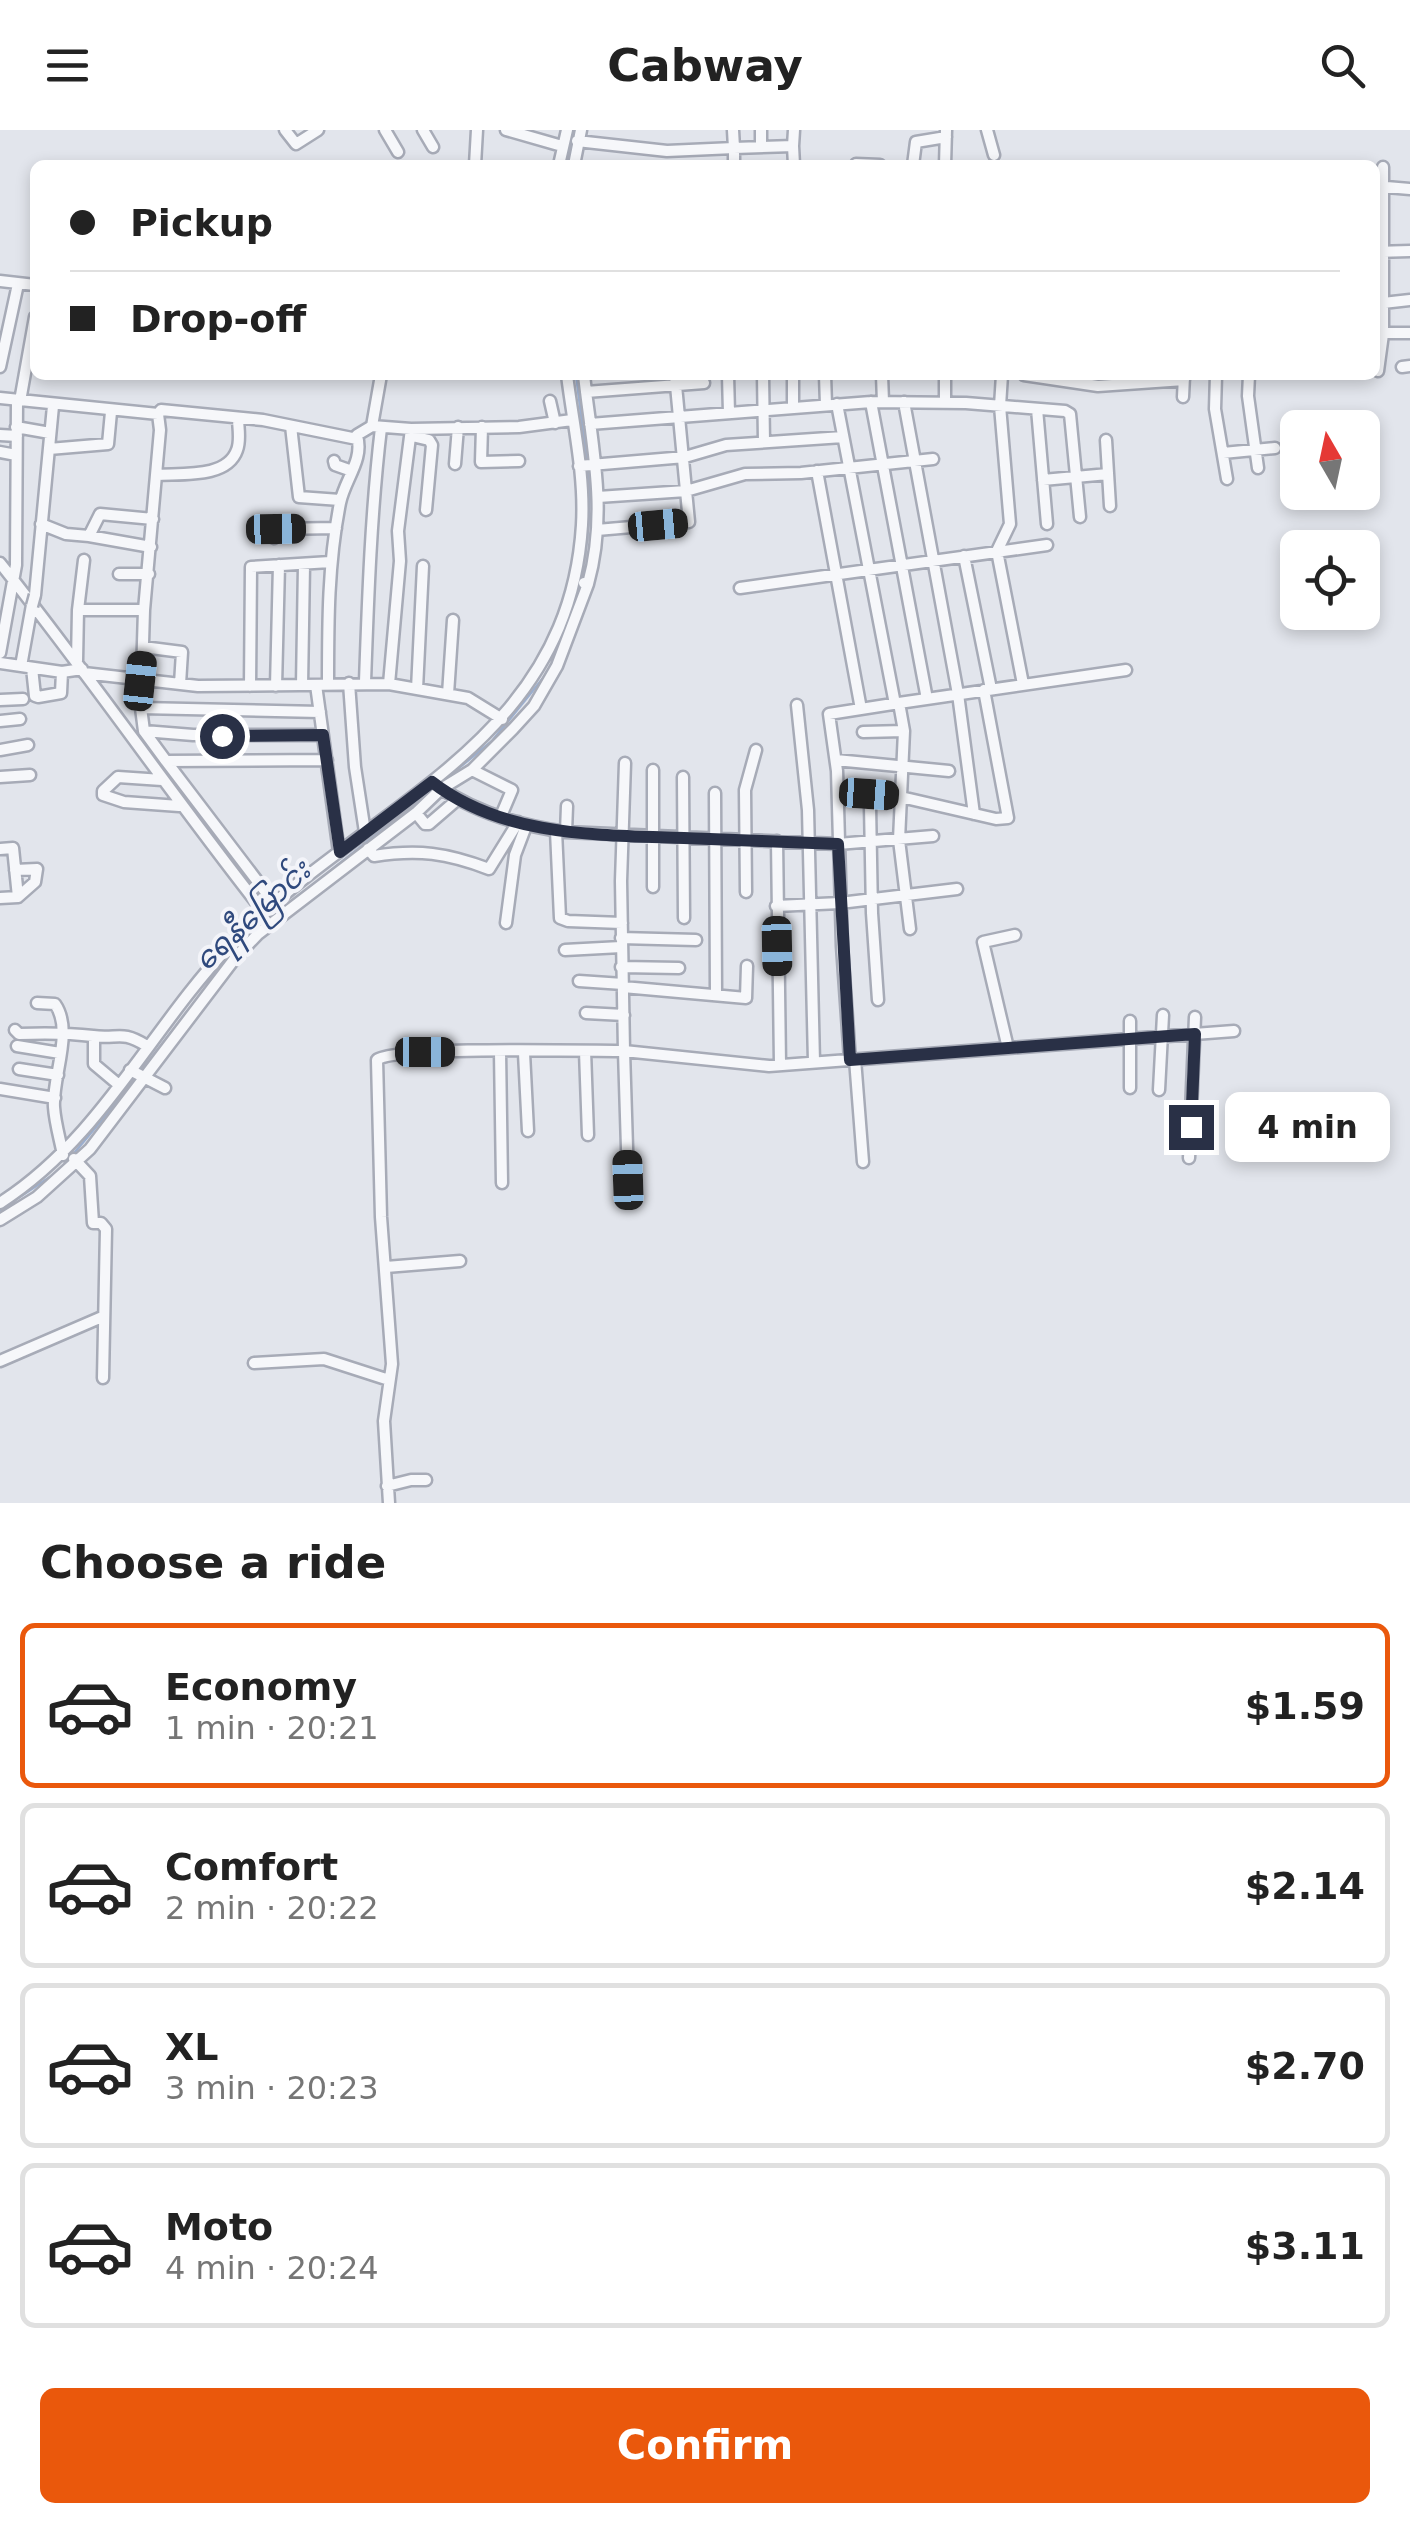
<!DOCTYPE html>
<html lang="en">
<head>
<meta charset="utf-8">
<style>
	:root { --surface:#fff; --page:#f6f6f6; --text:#222; --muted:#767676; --line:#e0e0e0; --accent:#ea580c }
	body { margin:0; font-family:"DejaVu Sans","Noto Sans Myanmar",sans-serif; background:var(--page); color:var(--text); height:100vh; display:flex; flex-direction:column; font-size:38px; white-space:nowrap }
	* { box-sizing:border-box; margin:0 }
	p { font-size:32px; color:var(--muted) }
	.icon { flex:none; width:55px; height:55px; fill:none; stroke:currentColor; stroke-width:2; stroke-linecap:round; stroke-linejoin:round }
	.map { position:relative; height:1373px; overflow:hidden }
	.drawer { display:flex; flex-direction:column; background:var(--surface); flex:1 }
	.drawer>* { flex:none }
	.guide { position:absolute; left:30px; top:30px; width:1350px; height:220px; border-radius:15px; box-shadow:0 5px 15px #0003; display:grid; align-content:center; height:220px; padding:0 40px; background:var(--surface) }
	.needle { width:65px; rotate:351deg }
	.tools { position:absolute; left:1280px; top:280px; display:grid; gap:20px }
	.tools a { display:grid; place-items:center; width:100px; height:100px; border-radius:15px; background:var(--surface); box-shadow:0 5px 15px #0003; font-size:50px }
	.end { position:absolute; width:45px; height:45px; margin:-22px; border:12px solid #293046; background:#fff; box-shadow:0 0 0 5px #fff }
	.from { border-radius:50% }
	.bubble { position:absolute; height:70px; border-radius:15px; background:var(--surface); box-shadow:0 5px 15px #0003; font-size:32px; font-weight:600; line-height:70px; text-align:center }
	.car { position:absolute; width:30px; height:60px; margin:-30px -15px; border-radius:12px; box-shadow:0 0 8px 2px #0007; background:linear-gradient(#222 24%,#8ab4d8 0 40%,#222 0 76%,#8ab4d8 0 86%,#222 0) }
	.guide b { display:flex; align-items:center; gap:35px; height:95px; font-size:38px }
	.guide b+b { border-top:2px solid var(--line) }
	.guide i { width:25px; height:25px; background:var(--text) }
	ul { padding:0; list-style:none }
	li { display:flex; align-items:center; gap:30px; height:165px; margin:0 20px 15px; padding:0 20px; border:5px solid var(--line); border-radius:15px }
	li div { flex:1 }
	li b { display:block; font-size:38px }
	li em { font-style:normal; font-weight:600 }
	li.active { border-color:var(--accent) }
	li>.icon { width:90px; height:90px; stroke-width:1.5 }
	h2 { padding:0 40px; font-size:45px; line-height:120px }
	.button { display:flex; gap:20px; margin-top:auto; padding:20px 40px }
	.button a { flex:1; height:115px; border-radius:15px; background:var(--accent); color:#fff; font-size:40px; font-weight:600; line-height:115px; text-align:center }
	header { display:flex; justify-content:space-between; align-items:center; height:130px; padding:0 40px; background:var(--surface); font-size:45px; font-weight:600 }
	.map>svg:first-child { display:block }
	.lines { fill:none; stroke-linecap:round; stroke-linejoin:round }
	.stream { stroke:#9baece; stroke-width:2.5 }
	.canal { stroke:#9baece; stroke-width:8 }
	.minor-casing { stroke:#a7abb7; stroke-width:15 }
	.minor { stroke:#f6f7fa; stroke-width:10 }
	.minor-bridge-casing { stroke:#a7abb7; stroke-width:15; stroke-linecap:butt }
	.minor-bridge { stroke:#f6f7fa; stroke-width:10 }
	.route { stroke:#293046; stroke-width:12 }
	.labels { text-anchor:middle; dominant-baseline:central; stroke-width:8; stroke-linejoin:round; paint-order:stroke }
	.water-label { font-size:30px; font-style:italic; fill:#2f497d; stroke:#f3f4f9 }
</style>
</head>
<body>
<header><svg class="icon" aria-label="menu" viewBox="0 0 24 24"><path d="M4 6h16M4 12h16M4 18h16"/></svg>Cabway<svg class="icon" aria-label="search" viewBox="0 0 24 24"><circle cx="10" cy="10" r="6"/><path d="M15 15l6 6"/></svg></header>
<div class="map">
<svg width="1410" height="1373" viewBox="0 0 1410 1373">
	<rect width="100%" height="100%" fill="#e2e5ec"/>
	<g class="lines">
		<path class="stream" d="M571,24l4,-24
			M576,245l11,86
			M552,535c26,-74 42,-116 36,-196
			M439,654l53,-43 56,-69
			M279,782l154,-123
			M142,940l90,-116
			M0,1080l59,-39 79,-94"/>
		<path class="canal" d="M181,665l93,121"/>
		<defs>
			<path id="minor" d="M285,0l11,14 22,-14
				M385,0l13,22
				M423,0l10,17
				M506,0l56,16
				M761,0v17
				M987,0l7,25
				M577,11l90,10 67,-3 -1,-18
				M793,16l1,-16
				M856,34l24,1
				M475,35l2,-35
				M559,35l8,-35
				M574,35l7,-35
				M734,35v-17l59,-2 1,19
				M913,35l3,-23 30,-5
				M945,35l1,-35
				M1375,56l35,3
				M1375,122l35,-1
				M0,151l35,4
				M1383,173l27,-3
				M1375,203h35
				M0,237l18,-83
				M1402,237l8,-1
				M1378,241l5,-37v-167
				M584,245c8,72 24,137 4,209l-4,-1
				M728,245l1,38
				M763,245l1,67
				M793,245v33
				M825,245l1,30
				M882,245l1,27
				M1002,245l-2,31 10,118 -13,27 26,133
				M1024,245l74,11 86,-6
				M1216,245l-1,34 12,70
				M1249,245l-1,21 10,72
				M586,262l118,-9
				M1183,267l1,-21
				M0,268l158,16
				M20,271l15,-84
				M550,271l5,22
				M871,272l56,297
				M904,272l54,292 16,120
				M945,272v-27
				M837,274l58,300
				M1037,279l10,115
				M590,294l281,-22 95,1 99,8 5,3 10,103
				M291,296l8,71 41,3
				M372,296l9,-51
				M16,297l34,6
				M482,297l-1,35 38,-1
				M0,305l17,1
				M412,306l17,4 3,5 -6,65
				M1106,310l4,66
				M49,319l59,-5 3,-32
				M0,322l16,3
				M1223,323l52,-5
				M334,331l1,4 17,6
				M455,334l3,-37
				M579,336l106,-9 41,-12 117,-8
				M817,341l44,238
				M156,345c24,-2 71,4 81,-25 4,-10 1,-22 1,-32
				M1043,350l65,-6
				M598,367l88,-6 59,-17 56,-1 132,-14
				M41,394l25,10 23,2 11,-22 53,5
				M597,400l92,-8 -14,-147
				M89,406l62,11
				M274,408l2,-9 60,-1
				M964,426l27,133
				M0,433c91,114 173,234 263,348
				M119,444h30
				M740,458l307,-43
				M35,465l18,-189
				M78,480h66
				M143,517l39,5 -2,32
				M0,523l16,-88 1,-164
				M77,531l1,-51 6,-50
				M0,533l62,9 20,-3
				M21,536l11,-61
				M32,538l3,28 3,1 23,-4 1,-21
				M84,543l114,13 191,-2 79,14 34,21
				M365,552c3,-85 6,-170 16,-254
				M349,553l6,84 10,65
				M328,554c0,-62 0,-121 12,-181 5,-24 24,-43 17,-67
				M389,554l11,-123 -2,-30 13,-102
				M302,555l2,-120
				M316,555l23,167
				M250,556l1,-119 79,-5
				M276,556l3,-121
				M417,559l6,-123
				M448,564l5,-74
				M0,570l23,-1
				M797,575l11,105 6,252
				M141,578l3,23 49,4h130
				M320,582l-179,-4 3,-98 16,-180 -2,-16 3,-4 102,10 94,19v-4l15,-9 39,3 108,-2 53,-7
				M0,591l20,-2
				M144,601l22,30 161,-1
				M863,602l41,-1
				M0,620l28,-5
				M836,630l113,11
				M166,631l108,142
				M472,640l40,20 -11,26
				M653,640v117
				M0,647l30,-2
				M683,647l1,141
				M162,650l-44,-3 -15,14v4l21,7 55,4
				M439,657c37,26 84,39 127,45l272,12 95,-8
				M838,662l63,5 95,22 12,-1 -24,-128
				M715,663l1,202
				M870,676l2,107 6,87
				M416,683l9,11h4l29,-25
				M556,701l4,87 8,3 54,2
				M566,702l1,-26
				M777,711l3,223
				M0,719l13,-1 5,49
				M368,719l6,7c44,-7 73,-3 115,13l29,-47
				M746,762l-1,-102 11,-40
				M0,768l18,-1 17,-15 2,-13 -22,1
				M776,776l64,-3 117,-14
				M506,793l9,-68 11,-29
				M910,799l-11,-89 5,-109 -5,-28 227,-33
				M621,808l75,2
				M565,820l56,-3
				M621,837l58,1
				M579,851l44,3
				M623,857l123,11 1,-32
				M37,873l18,1c19,27 -3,73 -1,103 1,16 6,32 9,48
				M586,883l38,2
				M1130,891v67
				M15,900l4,4c26,-1 49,-1 74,2 25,4 27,-7 54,10
				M94,907v27l25,21
				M17,916l43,7
				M1008,918l226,-17
				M585,921l3,84
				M500,922l2,131
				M524,923l4,78
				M855,929l8,103
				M850,930l-8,-114 -5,-175 -8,-57 70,-11
				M19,939l39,6
				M130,940l35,18
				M0,959l55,9
				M1159,960l4,-75
				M1189,1028l6,-141
				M74,1029l16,17 3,47h8l5,6 -3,149
				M628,1050l-4,-129 145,15 239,-18 -25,-106 32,-7
				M0,1073c101,-65 149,-172 230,-258 131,-139 338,-196 352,-420 3,-50 -9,-101 -15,-150
				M0,1090l37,-23 53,-48 146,-192 22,-23 158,-121 25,-24 31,-19 41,-41 21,-23 23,-40 31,-82
				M386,1137l74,-6
				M0,1231l102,-44
				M254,1233l70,-4 65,21
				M387,1356l24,-6h15
				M389,1373l-5,-82 8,-57 -11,-147 -4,-157c16,-14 211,-9 247,-9l-3,-170 4,-118"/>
		</defs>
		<use href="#minor" class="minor-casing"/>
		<use href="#minor" class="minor"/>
		<defs>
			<path id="minor-bridge" d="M32,476l3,-11"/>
		</defs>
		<use href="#minor-bridge" class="minor-bridge-casing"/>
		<use href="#minor-bridge" class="minor-bridge"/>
	</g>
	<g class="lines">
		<path class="route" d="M222,606l101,-1 17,117 92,-70c71,55 166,53 252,56 51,2 103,4 154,6l12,216 345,-26 -4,93"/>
	</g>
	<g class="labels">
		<g class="water-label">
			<text transform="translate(252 785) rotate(-43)">ရေနီမြောင်း</text>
		</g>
	</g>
</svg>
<div class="tools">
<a><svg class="needle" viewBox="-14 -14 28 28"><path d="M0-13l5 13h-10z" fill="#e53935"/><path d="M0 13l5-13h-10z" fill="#767676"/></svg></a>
<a><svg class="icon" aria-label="locate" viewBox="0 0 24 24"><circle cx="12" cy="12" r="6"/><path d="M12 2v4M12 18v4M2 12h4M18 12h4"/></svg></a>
</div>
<i class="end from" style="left:222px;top:606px"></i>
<i class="end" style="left:1191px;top:997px"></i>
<div class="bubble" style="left:1225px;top:962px;width:165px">4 min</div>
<i class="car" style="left:658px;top:395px;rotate:85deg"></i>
<i class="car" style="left:276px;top:399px;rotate:89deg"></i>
<i class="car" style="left:140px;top:551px;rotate:6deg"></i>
<i class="car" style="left:869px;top:664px;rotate:94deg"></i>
<i class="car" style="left:777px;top:816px;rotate:179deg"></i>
<i class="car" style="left:425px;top:922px;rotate:90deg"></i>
<i class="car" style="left:628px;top:1050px;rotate:358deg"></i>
<div class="guide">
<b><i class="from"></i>Pickup</b>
<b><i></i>Drop-off</b>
</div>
</div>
<section class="drawer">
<h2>Choose a ride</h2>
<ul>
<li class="active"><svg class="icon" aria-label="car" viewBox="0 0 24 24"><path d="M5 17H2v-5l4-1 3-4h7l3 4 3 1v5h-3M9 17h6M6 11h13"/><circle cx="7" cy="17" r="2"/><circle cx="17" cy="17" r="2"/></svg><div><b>Economy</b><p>1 min · 20:21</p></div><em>$1.59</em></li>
<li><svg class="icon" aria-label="car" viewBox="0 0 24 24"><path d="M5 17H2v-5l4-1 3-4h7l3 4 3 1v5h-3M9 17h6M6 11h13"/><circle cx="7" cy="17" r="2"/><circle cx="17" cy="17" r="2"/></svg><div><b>Comfort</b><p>2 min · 20:22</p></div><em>$2.14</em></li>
<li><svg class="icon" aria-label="car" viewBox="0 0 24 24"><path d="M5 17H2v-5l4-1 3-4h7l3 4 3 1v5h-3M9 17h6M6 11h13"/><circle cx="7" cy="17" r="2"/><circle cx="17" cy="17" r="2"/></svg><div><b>XL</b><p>3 min · 20:23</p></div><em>$2.70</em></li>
<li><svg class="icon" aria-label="car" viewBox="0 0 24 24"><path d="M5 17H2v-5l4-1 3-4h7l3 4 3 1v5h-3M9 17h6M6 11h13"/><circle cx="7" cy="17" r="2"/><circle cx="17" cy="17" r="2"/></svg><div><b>Moto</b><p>4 min · 20:24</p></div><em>$3.11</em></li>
</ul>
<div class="button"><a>Confirm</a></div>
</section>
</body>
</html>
